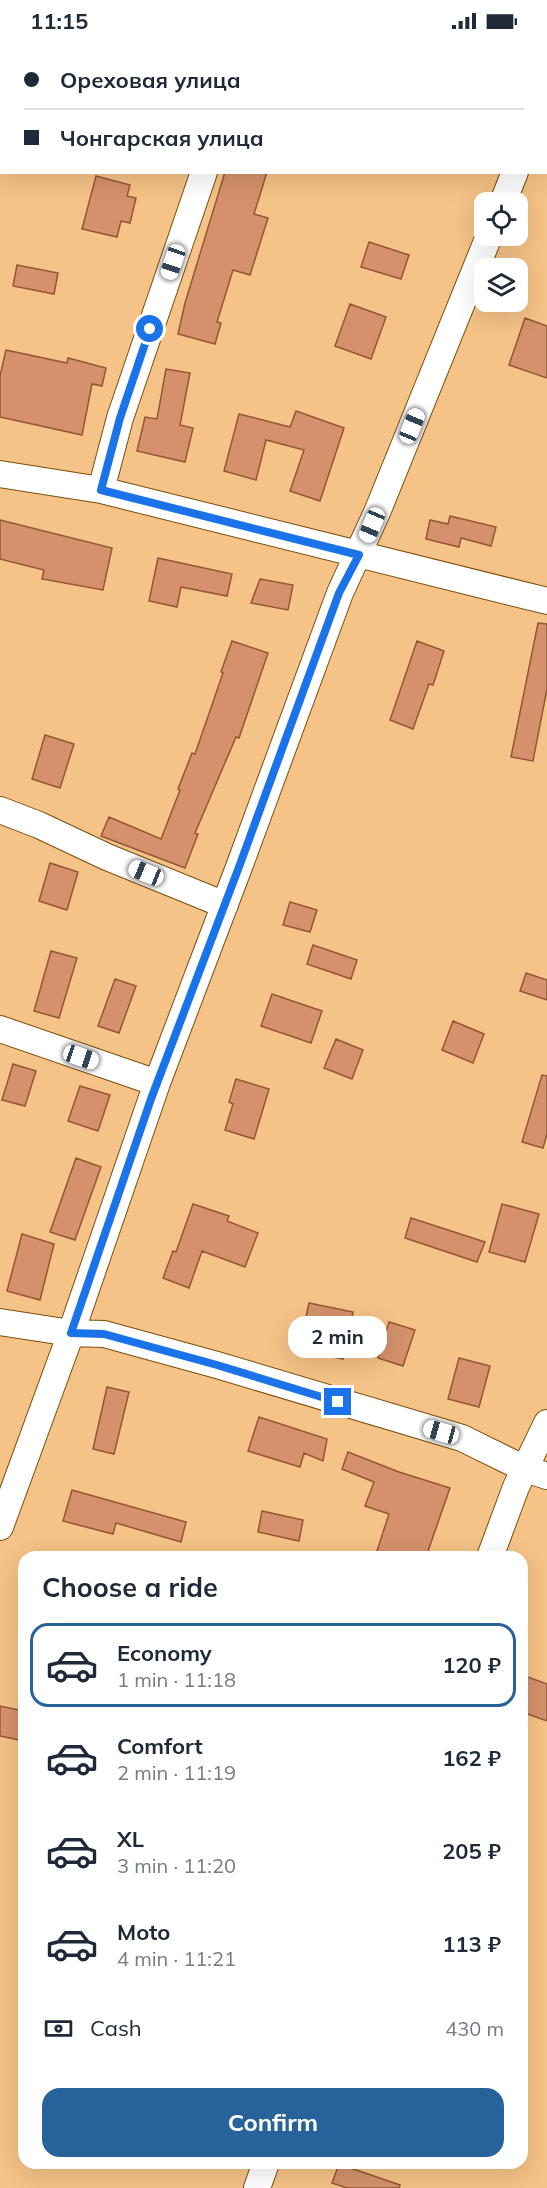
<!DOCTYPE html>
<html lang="en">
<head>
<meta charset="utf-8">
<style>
	:root { --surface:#fff; --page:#f2f2f3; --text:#1f2937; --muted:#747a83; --line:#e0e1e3; --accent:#27639a }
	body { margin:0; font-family:Mulish,sans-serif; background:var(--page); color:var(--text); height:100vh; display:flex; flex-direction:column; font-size:22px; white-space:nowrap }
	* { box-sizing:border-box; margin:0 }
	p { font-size:20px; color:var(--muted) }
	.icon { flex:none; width:33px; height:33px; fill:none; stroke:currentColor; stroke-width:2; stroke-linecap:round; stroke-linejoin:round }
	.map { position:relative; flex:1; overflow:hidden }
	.sheet { position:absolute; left:18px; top:1509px; width:510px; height:618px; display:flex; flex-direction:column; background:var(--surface); border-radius:18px; box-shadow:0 6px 24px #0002 }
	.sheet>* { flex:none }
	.top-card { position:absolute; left:0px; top:0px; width:548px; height:132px; box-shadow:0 6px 24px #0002; display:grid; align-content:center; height:132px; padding:0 24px; background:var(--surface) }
	.tools { position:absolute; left:474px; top:150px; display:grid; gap:12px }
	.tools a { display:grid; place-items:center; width:54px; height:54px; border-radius:12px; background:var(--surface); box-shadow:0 6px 24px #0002; font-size:30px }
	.end { position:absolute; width:27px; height:27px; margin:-14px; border:8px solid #1a73e8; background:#fff; box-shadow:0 0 0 3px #fff }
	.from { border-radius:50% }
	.bubble { position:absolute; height:42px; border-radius:18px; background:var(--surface); box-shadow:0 6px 24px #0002; font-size:20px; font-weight:700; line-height:42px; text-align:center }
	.car { position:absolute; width:18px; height:36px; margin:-18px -9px; border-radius:8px; box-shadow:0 0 4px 2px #0007; background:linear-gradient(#fff 24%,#345 0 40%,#fff 0 76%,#345 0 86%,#fff 0) }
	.top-card b { display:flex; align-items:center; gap:21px; height:57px; font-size:22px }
	.top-card b+b { border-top:2px solid var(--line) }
	.top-card i { width:15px; height:15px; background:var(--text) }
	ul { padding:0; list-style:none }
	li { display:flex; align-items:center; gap:18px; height:84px; margin:0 12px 9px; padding:0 12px; border:3px solid transparent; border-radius:18px }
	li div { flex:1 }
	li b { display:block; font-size:22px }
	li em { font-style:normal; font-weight:700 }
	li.active { border-color:var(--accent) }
	li>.icon { width:54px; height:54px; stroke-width:1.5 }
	h2 { padding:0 24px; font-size:27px; line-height:72px }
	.pay { display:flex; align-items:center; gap:15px; height:66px; padding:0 24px; font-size:22px }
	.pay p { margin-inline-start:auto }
	.button { display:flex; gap:12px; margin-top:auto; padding:12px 24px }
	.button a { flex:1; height:69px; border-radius:18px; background:var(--accent); color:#fff; font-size:24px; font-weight:700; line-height:69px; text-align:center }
	.status { display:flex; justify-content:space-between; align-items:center; height:42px; padding:0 30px; background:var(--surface); direction:ltr }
	.status svg { height:16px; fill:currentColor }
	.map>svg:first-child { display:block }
	.building { fill:#d4916b; stroke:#955733; stroke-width:1.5 }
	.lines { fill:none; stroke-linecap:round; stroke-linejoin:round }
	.street-casing { stroke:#7b4e0b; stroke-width:28 }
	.street { stroke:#fff; stroke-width:26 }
	.route { stroke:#1a73e8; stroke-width:8 }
</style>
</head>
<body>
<div class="status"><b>11:15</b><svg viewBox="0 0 49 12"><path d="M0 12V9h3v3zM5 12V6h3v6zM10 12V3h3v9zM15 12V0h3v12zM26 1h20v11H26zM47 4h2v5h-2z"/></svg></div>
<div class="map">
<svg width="547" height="2146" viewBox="0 0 547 2146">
	<rect width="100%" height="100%" fill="#f5c287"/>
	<path class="building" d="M225,130h42l-13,42 14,4 -18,57 -17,-5 -16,52 4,1 -6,21 -37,-10 7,-31z
		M96,134l34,9 -3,11 9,2 -6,25 -9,-2 -4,16 -35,-8z
		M369,200l40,13 -8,24 -40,-12z
		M17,223l41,8 -4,21 -41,-8z
		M350,262l36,13 -15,42 -36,-13z
		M525,276l22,8v52l-38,-13z
		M6,308l61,13 1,-5 38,10 -4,18 -10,-2 -10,51 -82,-18v-41z
		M166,327l24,4 -10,52 13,3 -8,34 -48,-11 8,-34 12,2z
		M296,369l48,17 -24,73 -30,-10 14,-41 -38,-10 -10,40 -32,-9 15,-57 51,13z
		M450,474l46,11 -5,19 -30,-8 -2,9 -33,-8 4,-19 18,4z
		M0,478l112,28 -9,42 -61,-11 2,-9 -44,-11z
		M158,516l74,16 -5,22 -46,-9 -4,20 -28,-6z
		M260,537l33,6 -5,25 -37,-7z
		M538,581l9,1v65l-14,72 -22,-4z
		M232,599l36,12 -29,85 -3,-1 -41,96 3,1 -13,34 -84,-32 8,-19 52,22 19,-49 -2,-1 14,-36 3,1 28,-81 -2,-1z
		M417,599l27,10 -11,34 -4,-1 -16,45 -23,-9z
		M45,693l29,9 -14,44 -28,-9z
		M50,821l28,9 -11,38 -28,-9z
		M290,860l27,8 -7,22 -27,-7z
		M313,903l44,15 -6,19 -44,-15z
		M51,909l26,7 -18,60 -25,-7z
		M526,931l21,7v20l-27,-9z
		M115,937l21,7 -17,47 -21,-7z
		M272,952l50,17 -11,32 -50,-17z
		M453,979l31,13 -11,29 -31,-13z
		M336,997l27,11 -11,29 -28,-11z
		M13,1022l23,7 -11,35 -23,-6z
		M542,1033l5,1v58l-4,14 -21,-6z
		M236,1037l33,10 -15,50 -29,-9 8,-26 -4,-2z
		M80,1044l30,9 -12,36 -30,-10z
		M76,1116l25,9 -26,73 -25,-8z
		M193,1162l36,12 -2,5 31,12 -13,34 -43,-16 -13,37 -26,-10 10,-27 3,1z
		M502,1162l37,10 -14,48 -36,-10z
		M411,1176l74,24 -8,20 -72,-24z
		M22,1192l32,10 -14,56 -33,-9z
		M309,1261l44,9 -10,47 -44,-9z
		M389,1280l26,8 -12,36 -25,-8z
		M459,1316l31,8 -11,41 -31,-8z
		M107,1345l22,5 -15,62 -21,-5z
		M259,1375l68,22 -4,22 -19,-8 -4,14 -52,-16z
		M348,1410l51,20 51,16 -24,69h-51l14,-43 -24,-8 9,-24 -32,-13z
		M72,1448l114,32 -5,20 -65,-19 -3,11 -50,-13z
		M262,1469l41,9 -4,21 -41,-9z
		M522,1633l25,9v37l-25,-9z
		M0,1664l24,5v30l-24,-5z
		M339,2122l61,21 -1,3h-52l-15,-5z"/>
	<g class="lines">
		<defs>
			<path id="street" d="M249,2l1,-2
				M546,54l1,-2
				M503,160l12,-30
				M0,432l101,16 446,111
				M101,448l19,-72 84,-246
				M0,768l39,15 68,32 118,48
				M0,987l157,54
				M0,1280l71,11 33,1 113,31 245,73 63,31 22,7
				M0,1485l71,-194 86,-250 82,-216 101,-274 38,-83 111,-274
				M490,1515l26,-70 31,-64
				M257,2146l9,-25"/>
		</defs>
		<use href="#street" class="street-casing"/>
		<use href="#street" class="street"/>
	</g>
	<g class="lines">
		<path class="route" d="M150,287l-30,89 -19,72 258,65 -20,38 -100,274 -88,232 -80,234 33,1 113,31 121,37"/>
	</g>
</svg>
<div class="tools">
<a><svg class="icon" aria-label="locate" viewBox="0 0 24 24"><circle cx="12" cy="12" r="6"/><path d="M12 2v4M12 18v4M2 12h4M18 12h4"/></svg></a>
<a><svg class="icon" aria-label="layers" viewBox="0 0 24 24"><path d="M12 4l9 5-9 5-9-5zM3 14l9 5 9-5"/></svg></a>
</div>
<i class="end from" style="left:150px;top:287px"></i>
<i class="end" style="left:338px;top:1360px"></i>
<div class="bubble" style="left:288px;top:1274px;width:99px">2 min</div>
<i class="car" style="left:173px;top:220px;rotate:199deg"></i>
<i class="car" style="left:412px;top:384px;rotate:22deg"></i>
<i class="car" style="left:372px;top:483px;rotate:203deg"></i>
<i class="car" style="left:146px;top:831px;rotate:292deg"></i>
<i class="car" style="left:81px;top:1015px;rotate:109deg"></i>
<i class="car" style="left:441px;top:1390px;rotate:286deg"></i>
<div class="top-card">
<b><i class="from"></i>Ореховая улица</b>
<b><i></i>Чонгарская улица</b>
</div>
<section class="sheet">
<h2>Choose a ride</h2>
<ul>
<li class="active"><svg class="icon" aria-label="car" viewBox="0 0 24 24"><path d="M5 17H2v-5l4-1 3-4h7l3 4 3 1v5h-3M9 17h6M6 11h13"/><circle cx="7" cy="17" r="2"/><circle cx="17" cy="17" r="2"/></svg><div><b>Economy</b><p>1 min · 11:18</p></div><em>120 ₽</em></li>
<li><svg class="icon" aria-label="car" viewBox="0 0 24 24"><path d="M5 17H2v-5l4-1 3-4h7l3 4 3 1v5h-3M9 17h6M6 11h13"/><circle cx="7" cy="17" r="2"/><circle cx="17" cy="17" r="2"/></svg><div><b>Comfort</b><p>2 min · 11:19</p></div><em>162 ₽</em></li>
<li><svg class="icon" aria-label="car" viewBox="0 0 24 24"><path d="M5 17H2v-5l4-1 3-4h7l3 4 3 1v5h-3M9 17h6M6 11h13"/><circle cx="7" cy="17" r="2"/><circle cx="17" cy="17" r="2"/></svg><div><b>XL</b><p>3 min · 11:20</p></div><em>205 ₽</em></li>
<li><svg class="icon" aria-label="car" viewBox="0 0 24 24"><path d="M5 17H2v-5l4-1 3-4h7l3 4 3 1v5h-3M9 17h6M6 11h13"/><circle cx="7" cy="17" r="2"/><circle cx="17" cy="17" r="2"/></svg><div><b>Moto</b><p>4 min · 11:21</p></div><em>113 ₽</em></li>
</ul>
<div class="pay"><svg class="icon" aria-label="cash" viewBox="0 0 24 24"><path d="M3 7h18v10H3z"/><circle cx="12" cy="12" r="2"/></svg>Cash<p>430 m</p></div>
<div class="button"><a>Confirm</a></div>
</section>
</div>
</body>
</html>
